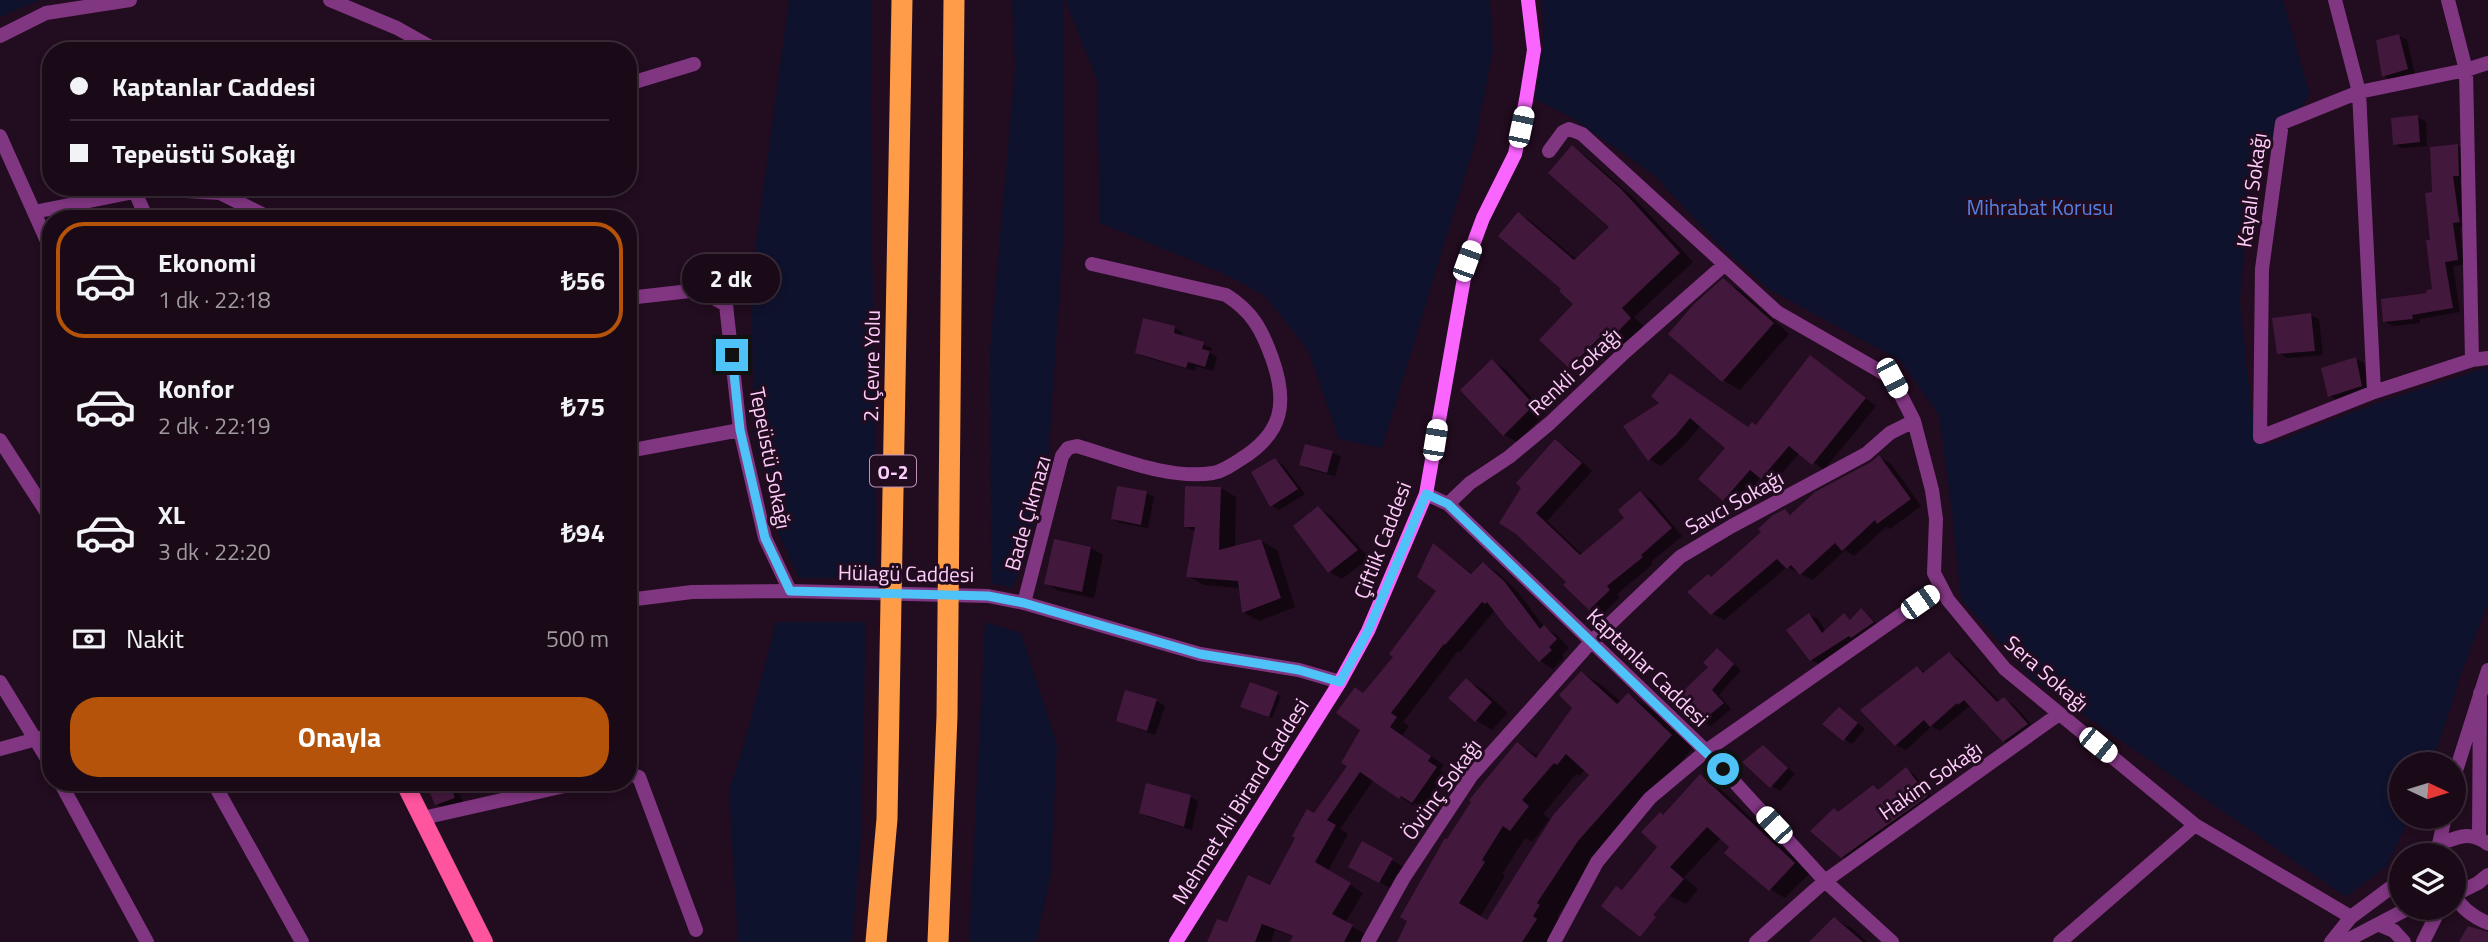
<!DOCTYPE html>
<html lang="tr">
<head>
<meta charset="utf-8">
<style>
	:root { --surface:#1a0917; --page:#271724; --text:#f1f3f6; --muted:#9f9aa1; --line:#382a36; --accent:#b45309 }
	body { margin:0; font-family:"Titillium Web",sans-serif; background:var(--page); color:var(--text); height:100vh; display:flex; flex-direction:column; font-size:26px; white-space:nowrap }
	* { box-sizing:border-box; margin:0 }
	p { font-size:23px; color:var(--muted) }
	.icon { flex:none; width:38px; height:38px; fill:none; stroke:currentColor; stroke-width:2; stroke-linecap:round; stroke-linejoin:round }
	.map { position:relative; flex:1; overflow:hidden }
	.side { position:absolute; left:42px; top:210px; width:595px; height:581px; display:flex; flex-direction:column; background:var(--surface); border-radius:28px; box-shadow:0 4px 10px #0003,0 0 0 2px var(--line) }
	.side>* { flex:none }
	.top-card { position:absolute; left:42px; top:42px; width:595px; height:154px; border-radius:28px; box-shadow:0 4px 10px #0003,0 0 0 2px var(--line); display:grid; align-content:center; height:154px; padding:0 28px; background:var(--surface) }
	.needle { width:46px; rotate:94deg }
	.buttons { position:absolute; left:2389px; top:752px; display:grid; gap:14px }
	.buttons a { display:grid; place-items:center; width:77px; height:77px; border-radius:50%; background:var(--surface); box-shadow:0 4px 10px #0003,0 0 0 2px var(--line); font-size:35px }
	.end { position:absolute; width:32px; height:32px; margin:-16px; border:9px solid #4fc3f7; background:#111; box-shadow:0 0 0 4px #111 }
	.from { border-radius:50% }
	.bubble { position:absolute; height:49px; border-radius:24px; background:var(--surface); box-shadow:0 4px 10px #0003,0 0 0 2px var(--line); font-size:23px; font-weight:700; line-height:49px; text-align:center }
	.car { position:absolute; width:21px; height:42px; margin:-21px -10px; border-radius:9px; box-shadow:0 0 5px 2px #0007; background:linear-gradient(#fff 24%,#345 0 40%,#fff 0 76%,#345 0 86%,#fff 0) }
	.top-card b { display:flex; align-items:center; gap:24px; height:66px; font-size:26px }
	.top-card b+b { border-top:2px solid var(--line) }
	.top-card i { width:18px; height:18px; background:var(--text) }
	ul { padding:12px 0 0; list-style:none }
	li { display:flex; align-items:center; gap:21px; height:116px; margin:0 14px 10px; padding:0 14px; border:4px solid transparent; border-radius:28px }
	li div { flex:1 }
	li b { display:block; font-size:26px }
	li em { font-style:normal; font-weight:700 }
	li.active { border-color:var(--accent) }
	li>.icon { width:63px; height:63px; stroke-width:1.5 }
	.pay { display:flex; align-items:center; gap:18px; height:77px; padding:0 28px; font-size:26px }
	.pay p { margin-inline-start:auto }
	.primary-button { display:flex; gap:14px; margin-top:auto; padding:14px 28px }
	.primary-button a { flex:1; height:80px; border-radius:28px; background:var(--accent); color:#fff; font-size:28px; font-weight:700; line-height:80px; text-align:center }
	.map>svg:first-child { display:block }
	.green { fill:#0f122c }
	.shadow { fill:#0007; fill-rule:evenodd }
	.building { fill:#43183d; fill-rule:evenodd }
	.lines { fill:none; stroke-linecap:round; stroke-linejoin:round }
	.minor { stroke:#813682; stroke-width:14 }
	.tertiary { stroke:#813682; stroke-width:14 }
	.secondary { stroke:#fa64ff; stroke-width:14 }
	.primary { stroke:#ff549e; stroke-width:18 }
	.motorway { stroke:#ff9c48; stroke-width:21 }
	.route { stroke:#4fc3f7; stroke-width:9 }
	.labels { text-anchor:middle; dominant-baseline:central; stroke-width:6; stroke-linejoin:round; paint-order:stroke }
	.shield { fill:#220c1f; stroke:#bd93ba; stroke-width:2 }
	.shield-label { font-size:19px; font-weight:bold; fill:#ffcdfc }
	.street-label { font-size:21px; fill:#ffcdfc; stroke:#220c1f }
	.park-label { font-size:21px; fill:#5581e3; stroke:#220c1f }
</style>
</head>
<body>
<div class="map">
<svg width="2488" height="942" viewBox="0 0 2488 942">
	<rect width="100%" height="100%" fill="#220c1f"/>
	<path class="green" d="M0,0h40l-40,17z
		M789,0h83c-5,192 6,385 4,578h-77l-24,-52 -21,-91 -3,-156z
		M1012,0h51l1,227 -16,237 -22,94 -14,30 -21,-5 -1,-233 25,-282z
		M1065,0h425l3,50 -18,93 -93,305 -43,-9 -31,-89 -44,-55 -44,-23 -120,-49 -3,-143z
		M1542,0h741l27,95 -60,84 -10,124 11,104 16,38 107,-41 114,-37v236l-26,68 -30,94h-31v52h9l-23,49 -41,31 -315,-219 -70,-79 -9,-87 -13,-96 -38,-55 -131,-71 -53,-47 -63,-68 -82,-57 -37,-19 9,-55z
		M776,622h90l-5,219 -9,101h-114l-9,-152 16,-49z
		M985,622l36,11 36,111 -6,129 -15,69h-67z"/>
	<path class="shadow" d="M2399,36l8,4 8,34 -23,7 -8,-5z
		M2417,117l9,5 1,24 -25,2 -8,-4z
		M2458,146l8,5v29h-6l7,46 -7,1 5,37 -12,2 7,46 -40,7v4l-28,3 -8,-5 49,-31 -1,-49 2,-48z
		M1572,148l14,8 49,43 58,63 -59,55 10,9 -18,20 -9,-5 -33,33 -14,-8 6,-62 -13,-15 -45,-75 14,8 45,38 35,-33z
		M1723,281l17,9 49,44 -49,56 -17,-10z
		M2310,315l9,4 4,36 -36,3 -8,-5z
		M1145,320l30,8 8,5 -1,4 30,11 -2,5 7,4 -4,14 -17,-5 -1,5 -50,-14 -8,-4z
		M2356,359l8,4 6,27 -32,11 -8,-5z
		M1493,362l12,7 41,44 -29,29 -13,-7 -42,-45z
		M1821,364l55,42 -52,64 -24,-18 -27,32 -12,-7 -25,29 -12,-6 -24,-22 27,-30 -26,-23 -13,16 -27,25 -12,-7 13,-56 87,26 8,-2z
		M1556,442l11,6 25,23 -45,50 36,34 44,-37 13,-25 12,7 30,36 -31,26 2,2 -36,30 3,3 -18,18 -11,-6 -26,-24 3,-3 -51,-49z
		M1306,446l27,7 8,4 -6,19 -26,-7 -8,-5z
		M1879,457l12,7 30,42 -31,23 -4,-2 -32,29 -9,-6 -32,30 -26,-13 -63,53 -12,-7v-34l73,-68 8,4z
		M1275,460l8,5 22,29 -26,16 -8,-5z
		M1220,488l16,9 -1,51 26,-7 16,9 18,57 -36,14 -16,-9 -3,-24 -36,-3 -16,-9 8,-44 -11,-6z
		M1146,493l8,4 -6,31 -28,-5 -7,-4z
		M1318,508l13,8 38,42 -27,21 -12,-7z
		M1434,545l40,30 10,-11 13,8 20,19 28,37 12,7 12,13 -7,7 2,3 -11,11 -13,-8 -45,-51 -35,42 -2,-1 -55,71 6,4 -7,10 42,29 -4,5 9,6 -23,34 -11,-7 -2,2 -39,-26 -34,50 8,5 -20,37 35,22 -18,30 20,11 -4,8h-69l2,-5 -19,-7 -4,12h-62l61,-55 44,-72 35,-49 13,-37 2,-35 32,-38 42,-65z
		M1091,548l12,7 -9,43 -35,-7 -13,-8z
		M1862,610l19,17 -62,37 -8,-4 -1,-45 8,4 8,13 18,-16 8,4z
		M1717,650l24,20 -22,25 12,14 -20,17 -9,-5 8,-54z
		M1949,654l10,5 41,43 4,-3 10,6 22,25 -23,17 -9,-6 -32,-35 -5,2 -27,23 -8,-5 -26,24 -10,-5 21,-77 9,5z
		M1582,673l21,13 18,16 7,-7 22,13 43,40 -93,105 -43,64 3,2 -8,23h-153l118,-198 21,12 37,-48zM1585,769l7,6 -40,46 -9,-7 33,-40 4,2zM1549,820l2,2 -63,100 -8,-5 25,-41 -3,-2 23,-36 7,4z
		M1466,680l17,10 25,23 -16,17 -16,-10z
		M1251,684l30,12 -9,22 -26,-10z
		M1127,693l30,8 8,5 -10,29 -37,-14z
		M1847,714l18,15 -13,15 -8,-5z
		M1763,747l32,27 -15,17 -8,-5z
		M1906,769l8,5 21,27 -85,60 -8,-4 -3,-44 34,-26 7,4z
		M1701,776l15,9 94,88 -25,25 -15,-9 -49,-51 -37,39 14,12 -12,15 -28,-14 -35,2 37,-45 4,-31z
		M449,783l8,5 6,14 -19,6 -8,-4z
		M1190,797l8,4 -6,29 -43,-13 -8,-5z
		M1362,844l42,23 -12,22 -42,-23z
		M1835,919l18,10 14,13h-56z"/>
	<path class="building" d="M2399,34l9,35 -26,8 -6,-37z
		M2418,115l2,27 -27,3 -2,-27z
		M2458,144l1,32h-6l6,43 1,3 -7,1 5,37 -13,2 8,46 -41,7 1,4 -30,3 -2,-23 46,-6 -1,-3 6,-1 -6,-49h4l-5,-47 7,-1 -2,-45z
		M1572,145l49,44 59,64 -58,55 9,10 -20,21 -7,-6 -35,35 -30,-28 34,-36 -14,-13 2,-2 -63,-53 20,-24 56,48 35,-33 -61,-54z
		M1723,278l51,45 -52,59 -54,-48 26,-30z
		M2311,313l4,38 -38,3 -5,-36z
		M1143,318l32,8 -1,7 30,9 -2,7 8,2 -5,16 -17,-5 -2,6 -51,-15z
		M1810,355l56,43 -54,67 -23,-19 -28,33 -11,-9 -27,31 -25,-22 27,-31 -35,-30 -14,17 -28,26 -25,-35 36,-23 -8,-7 19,-23 78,54 4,-5 4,3z
		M2356,357l6,29 -34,11 -7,-29z
		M1492,359l42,46 -31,31 -43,-46z
		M1555,439l27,24 -46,50 44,42 44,-37 -6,-8 22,-19 32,37 -31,27 2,2 -36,29 3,4 -21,20 -26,-25 3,-3 -50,-48 -17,-11 22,-35 -5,-5z
		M1305,444l28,7 -6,22 -28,-8z
		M1879,455l32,44 -34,25 -2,-4 -33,31 -7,-8 -35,32 -9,-10 -4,4 -10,-10 -66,56 -24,-23 21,-18 3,3 50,-45 -3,-3 15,-14 12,-6 5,6 25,-23 56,-30z
		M1275,458l23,31 -28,18 -19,-35z
		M1117,486l30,5 -6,34 -30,-6z
		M1185,486l36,1 -2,63 42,-11 20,59 -39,15 -4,-32 -52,-4 9,-50h-11z
		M1318,506l40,44 -30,23 -35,-47z
		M1054,539l37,8 -9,45 -38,-8z
		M1433,543l38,31 12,-12 21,19 36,48 4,-4 13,14 -8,8 3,3 -13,12 -32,-34 -20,-26 -2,2 -3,-2 -37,43 -1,-1 -53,69 6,4 -7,10 41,29 -3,5 9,6 -25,36 -11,-7 -2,3 -39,-27 -33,48 9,5 -21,37 36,21 -19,31 21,11 -9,17h-54l3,-6 -31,-12 -7,18h-48l10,-23 10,3 21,-47 22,10 25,-47 -3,-2 15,-27 7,4 33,-47 -6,-3 19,-33 -24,-17 19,-26 8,6 30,-36 -4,-3 47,-63 -19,-14z
		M1861,608l13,14 -23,16 -2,-2 -39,25 -24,-31 23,-17 13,20 22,-20 6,7z
		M1717,648l17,16 -22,26 12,13 -23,19 -26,-23 33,-32 -5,-4z
		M1949,652l48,50 7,-5 24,27 -25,18 -39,-42 -6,5 -1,-2 -27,24 -6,-7 -29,26 -35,-36 57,-44 6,7z
		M1581,671l36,33 11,-11 44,42 -94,106 -41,62 3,2 -7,11 4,3 -15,23h-125l10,-21 -7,-4 45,-79 2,1 24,-37 -2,-2 48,-58 19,16 36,-50 -13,-13zM1566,754l23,21 -35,39 -67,106 -28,-17 26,-41 -3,-2 21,-34 7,5 19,-25 -7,-6 32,-37 3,2z
		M1466,678l26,24 -17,20 -27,-24z
		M1250,682l28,10 -9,25 -29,-10z
		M1125,690l32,9 -10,32 -31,-10z
		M1839,707l19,16 -15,18 -21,-17z
		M1763,745l25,23 -18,20 -28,-26z
		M1906,767l22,29 -87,62 -31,-27 24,-23 4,4 35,-27 5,5z
		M1700,774l95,89 -26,28 -45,-38 5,-6 -22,-20 -37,40 14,12 -31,36 3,2 -16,20 -39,-31 15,-20 6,4 35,-43 -16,-15 19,-20 3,3z
		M445,782h4l6,16 -20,7 -7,-17z
		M1146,783l45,12 -7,32 -45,-14z
		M1362,841l31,17 -14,25 -31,-16z
		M1834,917l29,25h-54z
		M2468,926l20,6v10h-29z"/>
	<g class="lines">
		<path class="minor" d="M330,0l67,28 41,23
			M2335,0l24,92 15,300
			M2448,0l18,70 6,290
			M0,36l46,-23 84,-13
			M2488,63l-22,7 -107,22 -77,31 -20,146 -2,168 114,-45 98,-32 16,-2
			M628,84l66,-20
			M1549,151l14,-19 6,-3 13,5 195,178 115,66 22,43 18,69 4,29 -2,54 14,27 57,69 190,156 156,92
			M135,192l12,27
			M34,212l115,-23 71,4 52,26
			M628,298l71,-8 27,15 14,125 25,108 25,53
			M0,440l51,79
			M628,451l112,-21
			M1426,494l22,10 258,247 119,130 67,61
			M1448,504l22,-21 39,-26 41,-34 75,-71 99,-87
			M1024,603l38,-147 6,-8 9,-2c41,12 92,34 136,27 10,-2 19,-8 28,-14 42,-26 47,-56 31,-101 -10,-28 -20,-47 -46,-63l-134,-31
			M0,682l51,83
			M628,774l11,3 57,153
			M60,782l87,160
			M213,782l89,160
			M423,818l159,-36
			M2454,895c8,14 19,22 34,28
			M2380,925l14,6 10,11
			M1368,942l35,-63 69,-104 119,-133 89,-85 52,-31 134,-72 24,-21 24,-12
			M1554,942l43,-80 53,-64 56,-47 235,-164
			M1756,942l69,-61 234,-167
			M2060,942l135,-117
			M2423,942l17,-34"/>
		<path class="tertiary" d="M0,136l51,114
			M628,600l64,-8 98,-1 198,5 36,7 176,51 99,16 41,12
			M0,749l51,-14
			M2454,777l34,-107
			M2479,837l1,-144
			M2439,844c19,-7 31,-14 49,0
			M2429,856l10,-12 6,-27
			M2454,895l24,-12 10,-8
			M2331,942l20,-25 50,-37
			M2344,942l65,-34"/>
		<path class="secondary" d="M1176,942l164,-260 28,-51 58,-137 41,-233 16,-43 32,-64 11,-54 8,-50 -6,-50"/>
		<path class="primary" d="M404,782l80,160"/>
		<path class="motorway" d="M876,942l11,-123 15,-819
			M938,942l9,-226 7,-716"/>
	</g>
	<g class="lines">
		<path class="route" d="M732,355l8,75 25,108 25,53 198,5 36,7 176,51 99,16 41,12 28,-51 58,-137 22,10 275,265"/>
	</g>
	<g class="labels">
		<rect class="shield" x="870" y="455.5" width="46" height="31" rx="5"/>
		<g class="shield-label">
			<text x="893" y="471">O-2</text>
		</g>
		<g class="street-label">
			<text transform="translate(2251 190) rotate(-82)">Kayalı Sokağı</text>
			<text transform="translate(871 366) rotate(-89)">2. Çevre Yolu</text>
			<text transform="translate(1574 371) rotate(-43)">Renkli Sokağı</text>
			<text transform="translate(771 458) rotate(79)">Tepeüstü Sokağı</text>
			<text transform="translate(1734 502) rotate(-29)">Savcı Sokağı</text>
			<text transform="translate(1027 513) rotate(-74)">Bade Çıkmazı</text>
			<text transform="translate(1382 540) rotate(-69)">Çiftlik Caddesi</text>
			<text transform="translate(906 573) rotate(1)">Hülagü Caddesi</text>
			<text transform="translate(1648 667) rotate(44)">Kaptanlar Caddesi</text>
			<text transform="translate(2047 673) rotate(41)">Sera Sokağı</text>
			<text transform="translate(1930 780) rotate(-35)">Hakim Sokağı</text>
			<text transform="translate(1441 789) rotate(-54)">Övünç Sokağı</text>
			<text transform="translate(1240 801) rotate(-58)">Mehmet Ali Birand Caddesi</text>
		</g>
		<g class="park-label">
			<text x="2040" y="207">Mihrabat Korusu</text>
		</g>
	</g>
</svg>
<div class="buttons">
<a><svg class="needle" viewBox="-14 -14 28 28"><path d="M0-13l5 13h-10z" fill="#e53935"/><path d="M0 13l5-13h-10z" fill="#9f9aa1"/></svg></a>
<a><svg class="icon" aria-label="layers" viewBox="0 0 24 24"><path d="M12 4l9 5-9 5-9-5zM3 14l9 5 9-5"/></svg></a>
</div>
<i class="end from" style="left:1723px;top:769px"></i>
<i class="end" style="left:732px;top:355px"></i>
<div class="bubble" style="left:682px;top:254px;width:98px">2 dk</div>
<i class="car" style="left:1521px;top:127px;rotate:12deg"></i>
<i class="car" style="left:1467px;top:261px;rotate:20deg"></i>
<i class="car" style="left:1892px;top:378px;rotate:152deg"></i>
<i class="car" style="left:1435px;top:440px;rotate:9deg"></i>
<i class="car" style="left:1920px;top:602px;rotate:55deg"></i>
<i class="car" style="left:2098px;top:745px;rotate:129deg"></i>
<i class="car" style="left:1774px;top:825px;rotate:317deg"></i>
<div class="top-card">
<b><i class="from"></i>Kaptanlar Caddesi</b>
<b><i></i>Tepeüstü Sokağı</b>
</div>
<section class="side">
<ul>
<li class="active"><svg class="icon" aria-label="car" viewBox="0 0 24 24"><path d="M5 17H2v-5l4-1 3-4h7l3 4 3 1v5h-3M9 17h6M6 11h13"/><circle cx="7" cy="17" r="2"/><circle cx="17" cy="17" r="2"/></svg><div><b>Ekonomi</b><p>1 dk · 22:18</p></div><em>₺56</em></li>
<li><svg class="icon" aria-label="car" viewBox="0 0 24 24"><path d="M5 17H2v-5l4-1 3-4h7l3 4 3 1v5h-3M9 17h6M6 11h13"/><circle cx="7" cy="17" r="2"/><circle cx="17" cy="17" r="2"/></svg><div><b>Konfor</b><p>2 dk · 22:19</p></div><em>₺75</em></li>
<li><svg class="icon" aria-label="car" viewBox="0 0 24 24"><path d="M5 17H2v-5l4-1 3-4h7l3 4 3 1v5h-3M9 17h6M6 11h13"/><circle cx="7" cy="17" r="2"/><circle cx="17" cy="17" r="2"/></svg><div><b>XL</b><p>3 dk · 22:20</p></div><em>₺94</em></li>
</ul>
<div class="pay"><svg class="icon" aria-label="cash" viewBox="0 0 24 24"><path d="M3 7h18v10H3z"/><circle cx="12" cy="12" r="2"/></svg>Nakit<p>500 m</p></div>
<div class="primary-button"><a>Onayla</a></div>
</section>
</div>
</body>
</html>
